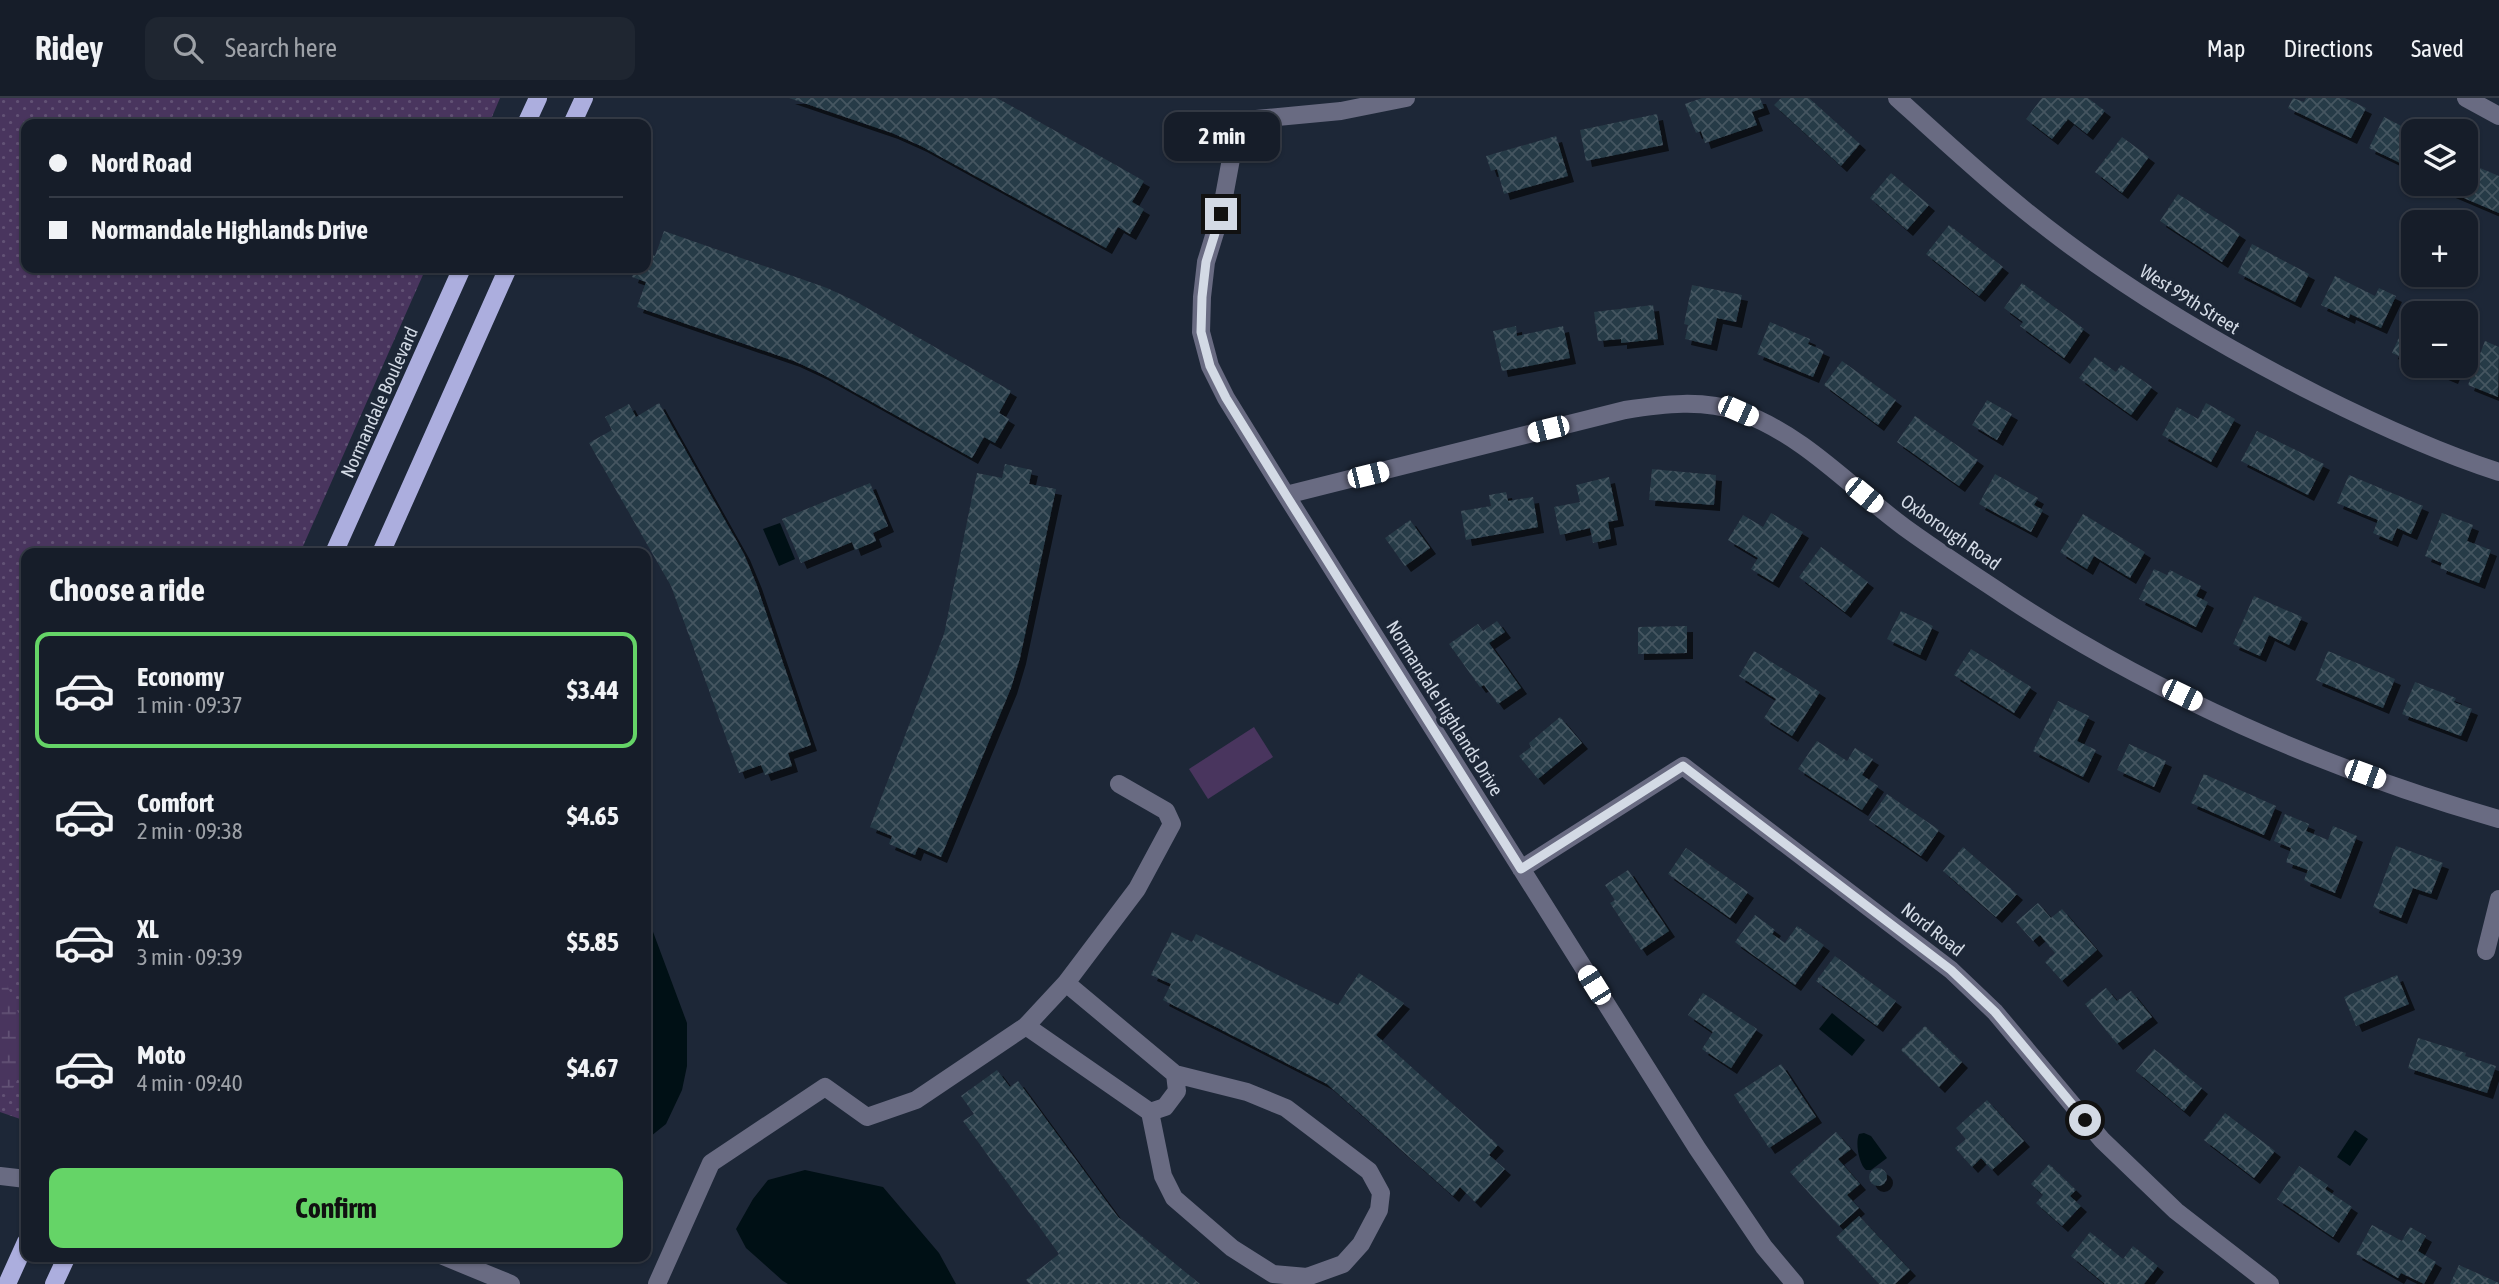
<!DOCTYPE html>
<html lang="en">
<head>
<meta charset="utf-8">
<style>
	:root { --surface:#161d29; --page:#1f2631; --text:#f1f3f6; --muted:#9ea2a8; --line:#353b46; --accent:#65d467 }
	body { margin:0; font-family:"Asap Condensed",sans-serif; background:var(--page); color:var(--text); height:100vh; display:flex; flex-direction:column; font-size:26px; white-space:nowrap }
	* { box-sizing:border-box; margin:0 }
	p { font-size:23px; color:var(--muted) }
	.icon { flex:none; width:38px; height:38px; fill:none; stroke:currentColor; stroke-width:2; stroke-linecap:round; stroke-linejoin:round }
	.map { position:relative; flex:1; overflow:hidden }
	.drawer { position:absolute; left:21px; top:450px; width:630px; height:714px; display:flex; flex-direction:column; background:var(--surface); border-radius:14px; box-shadow:0 2px 5px #0004,0 0 0 2px var(--line) }
	.drawer>* { flex:none }
	.top-card { position:absolute; left:21px; top:21px; width:630px; height:154px; border-radius:14px; box-shadow:0 2px 5px #0004,0 0 0 2px var(--line); display:grid; align-content:center; height:154px; padding:0 28px; background:var(--surface) }
	.tools { position:absolute; left:2401px; top:21px; display:grid; gap:14px }
	.tools a { display:grid; place-items:center; width:77px; height:77px; border-radius:14px; background:var(--surface); box-shadow:0 2px 5px #0004,0 0 0 2px var(--line); font-size:35px }
	.end { position:absolute; width:32px; height:32px; margin:-16px; border:9px solid #d3dae5; background:#111; box-shadow:0 0 0 4px #111 }
	.from { border-radius:50% }
	.bubble { position:absolute; height:49px; border-radius:14px; background:var(--surface); box-shadow:0 2px 5px #0004,0 0 0 2px var(--line); font-size:23px; font-weight:700; line-height:49px; text-align:center }
	.car { position:absolute; width:21px; height:42px; margin:-21px -10px; border-radius:9px; box-shadow:0 0 5px 2px #0007; background:linear-gradient(#fff 24%,#345 0 40%,#fff 0 76%,#345 0 86%,#fff 0) }
	.top-card b { display:flex; align-items:center; gap:24px; height:66px; font-size:26px }
	.top-card b+b { border-top:2px solid var(--line) }
	.top-card i { width:18px; height:18px; background:var(--text) }
	ul { padding:0; list-style:none }
	li { display:flex; align-items:center; gap:21px; height:116px; margin:0 14px 10px; padding:0 14px; border:4px solid transparent; border-radius:14px }
	li div { flex:1 }
	li b { display:block; font-size:26px }
	li em { font-style:normal; font-weight:700 }
	li.current { border-color:var(--accent) }
	li>.icon { width:63px; height:63px; stroke-width:1.5 }
	h2 { padding:0 28px; font-size:32px; line-height:84px }
	.primary-button { display:flex; gap:14px; margin-top:auto; padding:14px 28px }
	.primary-button a { flex:1; height:80px; border-radius:14px; background:var(--accent); color:#111; font-size:28px; font-weight:700; line-height:80px; text-align:center }
	header { display:flex; align-items:center; gap:42px; box-sizing:border-box; height:98px; padding:0 35px; background:var(--surface); border-bottom:2px solid var(--line) }
	header strong { font-size:33px }
	nav { display:flex; gap:38px; margin-inline-start:auto; font-size:24px }
	.search { width:490px; height:63px; background:var(--page); display:flex; align-items:center; gap:18px; box-sizing:border-box; padding:0 24px; border-radius:14px; color:var(--muted); font-size:26px }
	.map>svg:first-child { display:block }
	.grass { fill:url(#grass-dots) }
	.wetland { fill:url(#wetland-marsh) }
	.park { fill:#49355e }
	.water { fill:#001015 }
	.building { fill:url(#building-cross-hatch); filter:url(#shadow) }
	.lines { fill:none; stroke-linecap:round; stroke-linejoin:round }
	.minor { stroke:#696b82; stroke-width:18 }
	.major { stroke:#acaede; stroke-width:18 }
	.route { stroke:#d3dae5; stroke-width:9 }
	.labels { text-anchor:middle; dominant-baseline:central; stroke-width:7; stroke-linejoin:round; paint-order:stroke }
	.street-label { font-size:19px; fill:#d3dae5; stroke:#1d2737 }
</style>
</head>
<body>
<header>
<strong>Ridey</strong>
<div class="search"><svg class="icon" aria-label="search" viewBox="0 0 24 24"><circle cx="10" cy="10" r="6"/><path d="M15 15l6 6"/></svg>Search here</div>
<nav><a>Map</a><a>Directions</a><a>Saved</a></nav>
</header>
<div class="map">
<svg width="2499" height="1186" viewBox="0 0 2499 1186">
	<defs>
		<pattern id="grass-dots" width="8" height="8" patternUnits="userSpaceOnUse" patternTransform="scale(1.75)"><rect width="8" height="8" fill="#49355e"/><path d="M2 2h.1M6 6h.1" fill="none" stroke="#625275" stroke-width="1.8" stroke-linecap="round"/></pattern>
		<pattern id="wetland-marsh" width="20" height="14" patternUnits="userSpaceOnUse" patternTransform="scale(1.75)"><rect width="20" height="14" fill="#49355e"/><path d="M1 5h8M5 5V1M11 12h8M15 12V8" fill="none" stroke="#625275"/></pattern>
		<pattern id="building-cross-hatch" width="8" height="8" patternUnits="userSpaceOnUse" patternTransform="scale(1.75)"><rect width="8" height="8" fill="#273a46"/><path d="M0 0l8 8M0 8l8-8" fill="none" stroke="#455661"/></pattern>
		<filter id="shadow"><feDropShadow dx="6" dy="6" stdDeviation="0" flood-color="#0009"/></filter>
	</defs>
	<rect width="100%" height="100%" fill="#1d2737"/>
	<path class="grass" d="M0,0h500l-11,26h-463v144h400l-126,285h-274v568l-26,-9z"/>
	<path class="wetland" d="M0,869l26,65v31l-15,29 -11,2z"/>
	<path class="park" d="M1254,629l19,30 -65,42 -19,-30z"/>
	<path class="water" d="M780,425l15,36 -16,7 -16,-37z
		M646,815l41,110v43l-5,24 -16,34 -20,16z
		M1832,915l33,27 -13,16 -33,-27z
		M2355,1032l13,9 -18,27 -13,-9z
		M1864,1035l7,3 16,22 -16,12h-5c-7,-6 -11,-27 -7,-36z
		M805,1072l78,17 56,66 17,31h-168l-5,-3 -37,-33 -10,-19 17,-30 15,-19z"/>
	<path class="building" d="M789,0h208l147,83 -12,21 12,7 -14,25 -12,-7 -12,21 -185,-102 -29,-13z
		M1702,0h58l4,10 -12,4 5,13 -52,18 -4,-12 -5,2 -11,-29z
		M1781,0h28l51,46 -19,22 -67,-61z
		M2042,0h46l17,13 -18,23 -19,-15 -16,20 -26,-20z
		M2293,0l11,4 2,-4h39l21,10 -15,30 -63,-30z
		M1657,16l6,31 -77,16 -6,-31z
		M2384,19l29,15v37l-44,-21z
		M1556,38l12,40 -64,18 -7,-25 -6,2 -5,-15z
		M2122,39l27,20 -27,36 -27,-21z
		M2466,64l33,14v37l-54,-23 3,-6h18z
		M1891,75l38,32 -22,25 -37,-32z
		M2178,96l62,40 -18,28 -62,-41z
		M1949,127l54,42 -24,29 -53,-42z
		M664,133l163,57 28,13 156,90 -12,22 10,6 -14,24 -11,-6 -12,21 -150,-84 -28,-13 -157,-54 9,-25 -14,-5 3,-9h11v-15l9,3z
		M2252,146l57,30 -14,28 -57,-29z
		M2335,178l40,20 4,-8 17,8 -15,32 -31,-14 -1,4 -28,-13z
		M2022,185l62,46 -20,29 -44,-32 3,-4 -19,-14z
		M1692,187l50,10 -6,27 -19,-4 -6,27 -26,-6 3,-14 -4,-1z
		M1653,207l5,34 -37,4v-4l-23,2 -4,-29z
		M1770,224l40,17 -2,5 16,7 -11,26 -56,-23z
		M2405,226l8,3v35l-21,-9z
		M1516,228l1,10 46,-10 7,32 -68,13 -9,-40z
		M2485,243l14,6 -1,50 -30,-12z
		M2095,259l21,15 5,-7 31,22 -21,28 -52,-37z
		M1842,263l54,39 -18,25 -54,-40z
		M2423,268h34l-5,12z
		M1987,302l25,14 -15,26 -25,-15z
		M659,305l85,151 12,29 55,162 -23,8 4,13 -27,9 -4,-10 -22,8 -68,-187 -82,-143 23,-13 -7,-13 24,-13 7,13z
		M2206,305l29,16 -24,43 -49,-27 15,-28 21,12z
		M1915,318l63,44 -19,26 -62,-44z
		M2257,333l67,33 -16,31 -67,-34z
		M1005,366l27,6 -3,14 27,5 -36,169 -9,30 -70,169 -23,-10 -3,8 -26,-11 3,-8 -22,-9 74,-193 33,-161 25,5z
		M1652,371l64,6 -2,30 -65,-5z
		M1995,376l43,24 -4,7 9,5 -12,22 -52,-28z
		M2349,377l74,31 -12,28 -14,-6 -5,13 -19,-8 5,-13 -41,-17z
		M1609,379l9,43 -10,2 3,17 -18,4 -3,-15 -30,7 -6,-28 26,-5 -4,-17z
		M870,385l18,43 -15,7 3,8 -21,9 -3,-8 -51,21 -19,-44z
		M1506,394l2,9 25,-4 5,30 -72,13 -5,-29 30,-5 -2,-11z
		M1771,415l32,19 -30,50 -22,-13 7,-11 -30,-18 15,-25 20,12z
		M2442,415l31,12 -6,16 24,9 -12,33 -39,-15 2,-5 -17,-7z
		M2083,416l62,38 -15,26 -36,-22 -7,13 -27,-17z
		M1410,422l20,28 -25,18 -20,-28z
		M1821,449l47,35 -23,30 -46,-35z
		M2154,471l13,6 3,-5 31,16 -5,10 12,6 -12,25 -57,-28z
		M2254,498l48,21 -13,28 -20,-10 -9,21 -27,-12z
		M1901,513l32,15 -13,29 -33,-16z
		M1497,523l8,11 -16,11 32,45 -23,16 -14,-19 -4,2 -31,-43 29,-20 5,7z
		M1687,528v27l-49,1v-27z
		M1971,551l60,38 -17,26 -60,-38z
		M1754,553l66,41 -28,44 -28,-18 12,-19 -37,-23z
		M2328,553l67,28 -12,29 -67,-28z
		M2415,584l41,16 -2,4 18,7 -11,27 -59,-22z
		M2058,603l31,15 -12,25 19,9 -13,27 -50,-26z
		M1560,619l22,26 -44,36 -19,-23 12,-9 -2,-4z
		M1817,643l30,20 8,-13 18,11 -11,16 16,11 -16,24 -64,-41z
		M2129,646l37,17 -12,26 -37,-17z
		M2204,676l72,32 -12,29 -73,-32z
		M1887,696l52,36 -18,26 -52,-36z
		M2285,716l24,10 -3,7 22,9 5,-14 24,10 -22,57 -31,-13 4,-10 -22,-8 5,-14 -17,-7z
		M2396,748l47,17 -12,31 -18,-6 -12,30 -28,-11z
		M1963,749l54,47 -21,23 -53,-46z
		M1686,750l62,44 -18,26 -62,-44z
		M1628,772l41,61 -28,19 -31,-47 5,-3 -10,-15z
		M2038,805l13,15 11,-9 35,41 -35,31 -17,-19 10,-9 -15,-18 -7,6 -17,-19z
		M1755,817l20,15 -3,4 13,9 12,-17 27,19 -29,40 -60,-43z
		M1172,834l20,10 4,-8 142,71 21,-32 45,30 -28,32 122,110 -9,10 16,14 -30,33 -15,-15 -7,9 -126,-112 -164,-84 8,-16 -20,-9z
		M1835,858l61,45 -19,25 -61,-45z
		M2397,877l12,29 -53,22 -12,-29z
		M2106,890l11,13 14,-10 21,26 -35,27 -32,-40z
		M1703,895l54,36 -26,39 -29,-19 11,-17 -25,-17z
		M1925,928l37,36 -23,25 -38,-37z
		M2418,940l48,15 -1,3 31,10 -9,27 -79,-25z
		M2154,951l48,39 -18,23 -48,-40z
		M1781,966l35,53 -47,31 -35,-53z
		M997,972l13,17 8,-6 100,136 82,67h-170l-4,-4 33,-26 -96,-133 11,-7 -13,-18z
		M1987,1002l37,41 -32,29 -11,-12 -9,9 -17,-19 11,-9 -10,-11z
		M2225,1015l50,38 -21,27 -50,-38z
		M1836,1034l15,17 -13,10 22,25 -13,11 12,13 -20,18 -49,-54z
		M2049,1066l27,26 -6,6 11,10 -19,20 -26,-23 7,-8 -12,-11z
		M2299,1068l29,19 -3,4 27,18 -19,30 -56,-38z
		M1869 1079a9 9 0 1 1 18 0a9 9 0 1 1-18 0Z
		M1859,1118l51,54 -15,14h-16l-43,-47z
		M2372,1127l30,16 8,-14 16,9 -8,15 18,11 -12,22 -23,-11 -3,5 -42,-24z
		M2090,1134l33,27 10,-13 25,20 -14,18h-39l-34,-28z
		M2459,1167l40,18v1h-49z"/>
	<g class="lines">
		<path class="minor" d="M1406,0l-65,13 -85,8 -13,12 -10,17 -12,65 -15,49 -4,35 -1,35 9,34 16,32 60,97 411,653 67,99 31,37
			M1897,0c54,49 108,99 166,142 80,60 166,110 255,155 58,29 119,57 181,77
			M2466,0l33,18
			M1286,397l339,-85c38,-6 78,-11 115,2 64,23 110,75 164,115 33,24 67,46 100,68 147,98 325,176 495,224
			M1521,771l162,-103 268,204 44,42 107,128 74,71 94,73
			M2486,853l13,-52
			M1026,928l40,-43
			M1150,1014l13,64 11,22 58,50 41,26 34,3 36,-13 18,-20 18,-34 2,-17 -12,-22 -83,-63 -39,-16 -72,-18
			M0,1078l26,3
			M443,1158l68,28
			M657,1186l54,-121 114,-76 42,30 49,-17 110,-74 124,86 15,-5 12,-16 -2,-17 -109,-91 71,-94 35,-65 -6,-13 -47,-27"/>
		<path class="major" d="M526,26l12,-26
			M572,26l12,-26
			M334,455l128,-285
			M381,455l127,-285
			M7,1186l19,-42
			M54,1186l13,-28"/>
	</g>
	<g class="lines">
		<path class="route" d="M1221,116l-15,48 -4,35 -1,35 9,34 16,32 60,97 235,374 162,-103 268,204 44,42 90,108"/>
	</g>
	<g class="labels">
		<g class="street-label">
			<text transform="translate(2190 201) rotate(32)">West 99th Street</text>
			<text transform="translate(379 304) rotate(-66)">Normandale Boulevard</text>
			<text transform="translate(1951 434) rotate(35)">Oxborough Road</text>
			<text transform="translate(1445 610) rotate(58)">Normandale Highlands Drive</text>
			<text transform="translate(1933 831) rotate(38)">Nord Road</text>
		</g>
	</g>
</svg>
<div class="tools">
<a><svg class="icon" aria-label="layers" viewBox="0 0 24 24"><path d="M12 4l9 5-9 5-9-5zM3 14l9 5 9-5"/></svg></a>
<a>+</a>
<a>−</a>
</div>
<i class="end from" style="left:2085px;top:1022px"></i>
<i class="end" style="left:1221px;top:116px"></i>
<div class="bubble" style="left:1164px;top:14px;width:116px">2 min</div>
<i class="car" style="left:1738px;top:313px;rotate:114deg"></i>
<i class="car" style="left:1548px;top:331px;rotate:256deg"></i>
<i class="car" style="left:1368px;top:377px;rotate:76deg"></i>
<i class="car" style="left:1864px;top:397px;rotate:129deg"></i>
<i class="car" style="left:2182px;top:597px;rotate:116deg"></i>
<i class="car" style="left:2365px;top:676px;rotate:110deg"></i>
<i class="car" style="left:1594px;top:887px;rotate:328deg"></i>
<div class="top-card">
<b><i class="from"></i>Nord Road</b>
<b><i></i>Normandale Highlands Drive</b>
</div>
<section class="drawer">
<h2>Choose a ride</h2>
<ul>
<li class="current"><svg class="icon" aria-label="car" viewBox="0 0 24 24"><path d="M5 17H2v-5l4-1 3-4h7l3 4 3 1v5h-3M9 17h6M6 11h13"/><circle cx="7" cy="17" r="2"/><circle cx="17" cy="17" r="2"/></svg><div><b>Economy</b><p>1 min · 09:37</p></div><em>$3.44</em></li>
<li><svg class="icon" aria-label="car" viewBox="0 0 24 24"><path d="M5 17H2v-5l4-1 3-4h7l3 4 3 1v5h-3M9 17h6M6 11h13"/><circle cx="7" cy="17" r="2"/><circle cx="17" cy="17" r="2"/></svg><div><b>Comfort</b><p>2 min · 09:38</p></div><em>$4.65</em></li>
<li><svg class="icon" aria-label="car" viewBox="0 0 24 24"><path d="M5 17H2v-5l4-1 3-4h7l3 4 3 1v5h-3M9 17h6M6 11h13"/><circle cx="7" cy="17" r="2"/><circle cx="17" cy="17" r="2"/></svg><div><b>XL</b><p>3 min · 09:39</p></div><em>$5.85</em></li>
<li><svg class="icon" aria-label="car" viewBox="0 0 24 24"><path d="M5 17H2v-5l4-1 3-4h7l3 4 3 1v5h-3M9 17h6M6 11h13"/><circle cx="7" cy="17" r="2"/><circle cx="17" cy="17" r="2"/></svg><div><b>Moto</b><p>4 min · 09:40</p></div><em>$4.67</em></li>
</ul>
<div class="primary-button"><a>Confirm</a></div>
</section>
</div>
</body>
</html>
